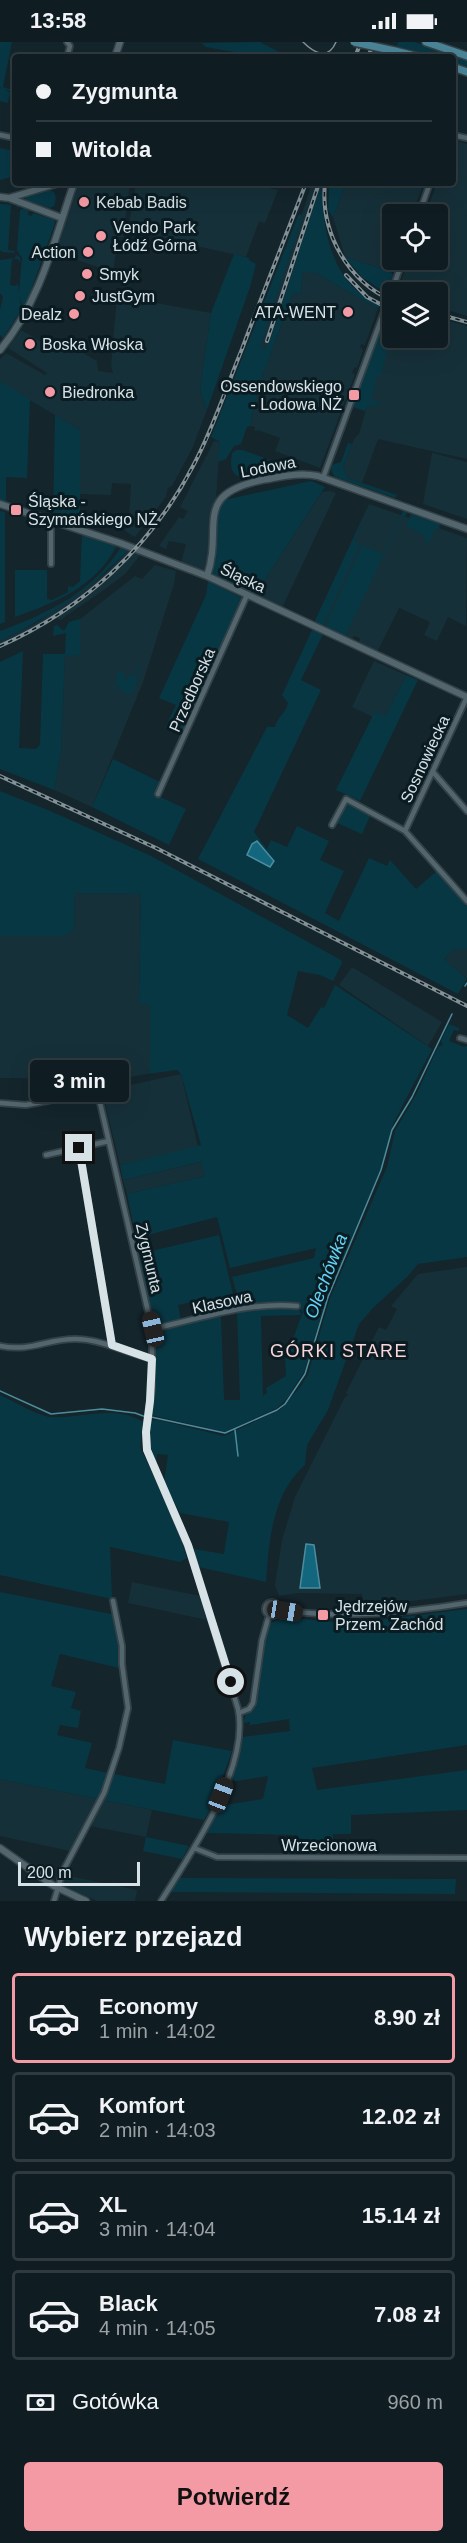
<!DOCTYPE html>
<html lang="pl">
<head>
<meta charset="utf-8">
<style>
	:root { --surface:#0f1c21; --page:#1d292e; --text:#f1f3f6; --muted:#9ba1a5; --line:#2f3a3f; --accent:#f49aa4 }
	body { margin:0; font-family:Arial,sans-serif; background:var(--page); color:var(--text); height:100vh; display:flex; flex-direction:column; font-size:22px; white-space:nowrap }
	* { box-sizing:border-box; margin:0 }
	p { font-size:20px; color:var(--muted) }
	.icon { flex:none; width:33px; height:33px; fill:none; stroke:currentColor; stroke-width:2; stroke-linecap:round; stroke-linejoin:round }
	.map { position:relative; height:1859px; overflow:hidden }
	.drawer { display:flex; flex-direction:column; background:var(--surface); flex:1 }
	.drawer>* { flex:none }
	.top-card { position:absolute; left:12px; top:12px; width:444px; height:132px; border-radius:6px; box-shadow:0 6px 24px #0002,0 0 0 2px var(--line); display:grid; align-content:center; height:132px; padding:0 24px; background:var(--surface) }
	.tools { position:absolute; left:382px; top:162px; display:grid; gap:12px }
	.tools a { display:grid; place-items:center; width:66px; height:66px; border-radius:6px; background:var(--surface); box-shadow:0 6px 24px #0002,0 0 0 2px var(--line); font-size:30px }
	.scale { position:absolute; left:18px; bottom:15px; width:122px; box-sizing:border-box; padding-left:6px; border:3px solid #d7e2e6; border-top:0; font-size:16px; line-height:21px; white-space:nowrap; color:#d7e2e6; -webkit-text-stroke:4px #0a1c22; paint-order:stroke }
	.end { position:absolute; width:27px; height:27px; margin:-14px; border:8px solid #d7e2e6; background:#111; box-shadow:0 0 0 3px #111 }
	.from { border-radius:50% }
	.bubble { position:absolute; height:42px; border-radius:6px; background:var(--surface); box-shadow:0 6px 24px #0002,0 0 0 2px var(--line); font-size:20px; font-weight:600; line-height:42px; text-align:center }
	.car { position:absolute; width:18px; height:36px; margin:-18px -9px; border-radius:8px; box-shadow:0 0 4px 2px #0007; background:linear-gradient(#222 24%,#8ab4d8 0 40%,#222 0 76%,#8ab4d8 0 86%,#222 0) }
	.top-card b { display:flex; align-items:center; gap:21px; height:57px; font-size:22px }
	.top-card b+b { border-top:2px solid var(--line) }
	.top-card i { width:15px; height:15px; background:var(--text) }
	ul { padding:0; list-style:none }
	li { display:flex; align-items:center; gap:18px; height:90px; margin:0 12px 9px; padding:0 12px; border:3px solid var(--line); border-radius:6px }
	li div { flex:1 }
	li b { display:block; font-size:22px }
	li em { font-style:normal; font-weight:600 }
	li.on { border-color:var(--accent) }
	li>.icon { width:54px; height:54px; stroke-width:1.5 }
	h2 { padding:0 24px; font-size:27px; line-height:72px }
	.pay { display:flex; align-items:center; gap:15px; height:66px; padding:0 24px; font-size:22px }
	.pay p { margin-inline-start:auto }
	.button { display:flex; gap:12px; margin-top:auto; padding:12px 24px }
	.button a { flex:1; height:69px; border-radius:6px; background:var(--accent); color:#111; font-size:24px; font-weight:600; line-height:69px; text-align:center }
	.status { display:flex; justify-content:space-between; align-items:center; height:42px; padding:0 30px; background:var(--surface); direction:ltr }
	.status svg { height:16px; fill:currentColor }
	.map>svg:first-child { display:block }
	.built { fill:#163039 }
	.green { fill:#083744 }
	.water { fill:#12677e; stroke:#4d8c9d; stroke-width:1.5 }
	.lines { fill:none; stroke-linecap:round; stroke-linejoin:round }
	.stream { stroke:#4d8c9d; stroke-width:1.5 }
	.minor-casing { stroke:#344146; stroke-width:8 }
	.tertiary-casing { stroke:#344146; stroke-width:9 }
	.secondary-casing { stroke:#344146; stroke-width:10 }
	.minor { stroke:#53666e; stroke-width:4.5 }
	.tertiary { stroke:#53666e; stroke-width:6 }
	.secondary { stroke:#4b8598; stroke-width:7 }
	.tram { stroke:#839095; stroke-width:1.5 }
	.rail-casing { stroke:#839095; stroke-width:4 }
	.rail { stroke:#0a1c22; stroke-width:1.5; stroke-dasharray:4.5; stroke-linecap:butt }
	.secondary-bridge-casing { stroke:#344146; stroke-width:10; stroke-linecap:butt }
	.secondary-bridge { stroke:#4b8598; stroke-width:7 }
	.route { stroke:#d7e2e6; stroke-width:8 }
	.poi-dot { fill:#f49aa4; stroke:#0a1c22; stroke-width:2 }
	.labels { text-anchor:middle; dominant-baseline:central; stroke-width:6; stroke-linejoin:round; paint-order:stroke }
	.poi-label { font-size:16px; fill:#d7e2e6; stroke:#0a1c22; text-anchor:start }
	.street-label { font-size:16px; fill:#d7e2e6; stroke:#0a1c22 }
	.water-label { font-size:18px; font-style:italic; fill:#63d2f6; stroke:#0a1c22 }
	.neighbourhood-label { font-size:18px; letter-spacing:1.5px; fill:#f9d6d9; stroke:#0a1c22 }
</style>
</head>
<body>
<div class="status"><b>13:58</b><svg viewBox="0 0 49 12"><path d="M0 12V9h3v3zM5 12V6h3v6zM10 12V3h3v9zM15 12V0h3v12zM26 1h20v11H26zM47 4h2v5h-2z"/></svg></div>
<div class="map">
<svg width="467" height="1859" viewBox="0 0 467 1859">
	<rect width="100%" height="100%" fill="#14252c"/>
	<path class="built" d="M453,98l14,4v172l-29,-9v-15h-41l12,-32h29v-46h-13l12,-31h16z
		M77,141h53l-7,54h-5l-5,35 -57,-19z
		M136,141h110l32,7 -13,33 -6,-2 -13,36 -118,-26z
		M312,141h9l-49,152 -7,14 -6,-2z
		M346,141h78l-12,31h-19v46h3l-5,12 -46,-15 -12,-40z
		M305,228l13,4 60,35 -13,36 -4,-1 -1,3 3,3 -6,18 -2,-1 -2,3 -1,3 3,1 -35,94 -45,-17 5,-13 -22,-8 -4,1 1,-4 -5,-1 8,-38 35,-95 8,1 1,-20z
		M117,254l94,17 -11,77 7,20 -15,39 -20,37 -4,2 -2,9 -31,40 -10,-6 4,-11 2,-36 -19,-1 -1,12 -31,-1v-64l-80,-48v-23l6,-6 39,22 2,-2 -39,-25 13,-18 19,11 12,2 12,-1 33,19 1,10 15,2 -2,-7z
		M392,276l1,20h45v-20l29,8v133l-89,-20 -16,44 -14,-5 -5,-11 11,-28 5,-5 14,-49 6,-31z
		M214,399l6,1 -4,57 -4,12 -4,57 -4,3 -23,-8 5,-19 -17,-3 -3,8 -7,-3 20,-29 4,2 5,-8 -8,-4z
		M432,411l35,9v57l-44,-15z
		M330,449l6,2 -54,115 -27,-13 67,-103z
		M369,462l98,34 -1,88 -18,-9 -11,24 -13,-6 6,-13 -31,-14 -22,44 -18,-9 1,-5 -6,-2 -2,4 -38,-17z
		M129,507l12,5 -16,20 -21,16 -44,30 -4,-2 -56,30v-7l36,-18 71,-51z
		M155,523l21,6 -2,13 -31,98 -51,125 -38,-17 7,-39 4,-96h15v-36l55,-43 7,3z
		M374,619l32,14 -20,42 -11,-6 -2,6 -21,-10z
		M75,851l66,1 -2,109 11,1v65l-3,5 -61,11 -2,-6 -84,-1v-142l65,-1 9,-6z
		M466,906l1,1v30l-23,-20 10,-10z
		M352,925l90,55 -14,24 -89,-61z
		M181,1032l17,73 -78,18 -18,-74z
		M202,1120l3,14 -78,18 -4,-14z
		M467,1225v327l-104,13 -1,-13 -65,-1 -18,3 -4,-11 7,-45 13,-43 50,-100 3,-2 -2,-2 33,-66 7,3 11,-21 -6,-3 27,-32z
		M132,1540l68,14 7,24 -79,-17z
		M0,1737l98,20 -28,52 -70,-15z
		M103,1758l49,10 -6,27 -56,-11z
		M64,1833l73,15 -2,11h-38l-35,-16z"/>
	<path class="green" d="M0,0h12l-9,45 6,2 3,-3 -1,5 -6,-1 5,2 -2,11 -8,-2v-13l3,1 -3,-2z
		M260,0l29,15h-55v-5l-28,-5 -4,-4z
		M398,0h16l53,18v9l-14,-5v-7h-21l-36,-9z
		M0,106l15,3v25l-15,4z
		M329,141h17l-13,34 -5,-7z
		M320,145l2,4c1,33 7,71 31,96 7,8 18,13 26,19l-1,3 -60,-35 -13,-3 -3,3 -1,20 -8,-1 -35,95 -8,38 -3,1 -6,17 -7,2 -8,13 -8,3 2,-20 -9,-5 87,-221 2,-2 2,2 -42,131 5,2 7,-14z
		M47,147l7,3 2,6 -2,8 -4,2 -25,-8 1,-5z
		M0,162l18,1 1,1 -2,3v-4h-6l-3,45 6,1 2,-4 -2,6 -12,-1 -2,-2z
		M23,166l8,4h-3v3l4,1 1,-3 21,7 1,3 -26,73 -6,11 -4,-12 3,14 -19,29 -3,-3v-25l3,-13 -3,-4v-33l15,-2 1,-3 4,2v6l-2,-4h-6l-2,26 6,1 2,-3 1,9 3,-34 -5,-8 3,-40z
		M234,212l15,4v2l7,4 -6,23 -43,123 -7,-20 11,-77z
		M345,215l46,15 2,3 -8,18 -23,-16z
		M388,269l5,2 -4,12 4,1v3l-12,45 -4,2 -6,24 1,2 8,-2v5l-4,-1 -1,3 -7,-1 -3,5 -12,-4z
		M0,339l80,49v96l-27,-9 2,-102 -25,-15 -3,78 -21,-1v26l-6,-2z
		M348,401l4,1 -9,23 5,11 49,17 -2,3 -60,-21 -4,-7 1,-5 9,-3z
		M236,408h7l51,19 -20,-2 -36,9c-9,-5 -7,-14 -6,-23z
		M311,439l14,6 -70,108 -41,-19 -2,-3 4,-53 8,-20z
		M369,462l-15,37 6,3 -37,83 -9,-4z
		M0,469l5,1v110l-5,2z
		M403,469l4,1 -2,5 -3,-1 -57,121 -20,-9 37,-83 21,9z
		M411,472l29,10 -1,4h-3l-9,18 -2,-10 -19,-10z
		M82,492l35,11c-20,41 -62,58 -102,72v-47h32v29l5,1 16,-8v-6l5,1 7,-6z
		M121,505l8,2c-40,41 -78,67 -129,92v-10c47,-17 94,-40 121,-84z
		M208,539l36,18 -62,136 -17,-7 11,-23 -17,-7 47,-103z
		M80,577v36l-15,1 -4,96 -7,38 -54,-21v-107l23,-11 -4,97 17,1 4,-4 3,-91h22l1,-21 -13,3 1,-10 3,-1 7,6 5,-9z
		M313,586l10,6 -22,46 20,10 -67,142 13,17 4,-9 16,7 10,-21 32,15 -9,19 24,11 -19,42 14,8 30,-63 18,8 3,-6 26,29 21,-18 30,33v45h-13l-10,10 23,20 -9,15 -260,-135 69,-132h8c2,-10 11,-14 13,-24l-6,-8z
		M126,622l-2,15 3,1 3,-6 7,3 1,-12 3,1 -8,27h-11l-3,-9 -5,8 4,-21 6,2z
		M406,633l12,5 -58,121 -24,-11 39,-79 11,5z
		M113,717l49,24 -6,12 30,14 -17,36 -77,-38z
		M0,749l48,19 103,46 190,104 1,3 -9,18 -13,-6 -22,-4 -11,44 21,13 13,-21 3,1 11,-23 97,64 -39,75 -12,44 -54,129 -23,75 -16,25 -11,11 -52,24 -74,-17 4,-26 1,-58 65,-15 3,84h16l-3,-88 37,-6 25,3 2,6 -40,1 2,80 4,-3 -1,-5 20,-12 -1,-16 18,-48c-11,-16 -46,-7 -62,-4l-9,-31 82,-19 2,-10 -86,20 -13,-51 -81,21 -9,-44 78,-18 -4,-14 -78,18 -3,-15 81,-20 -20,-71 -4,-4 -30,4 3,-5v-64l-11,-1 2,-110 -66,-1 -1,36 -9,7h-65z
		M346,761h5l20,11 -9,20 -25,-11 -1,-3z
		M449,982l10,4v3l-5,-1 -5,11 15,6 3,-1v211l-49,7 -10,12 -34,31 -15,17 -31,86 -21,35 -2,20c-33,29 -36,76 -39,117l-67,-15 -5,-18 30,5 5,-32 -49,-9 -16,-30 4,-28 -11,-1 -1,10 -7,-22 1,-21 8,-1 66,16 56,-26 21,-24 7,-12 22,-76 57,-131 8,-36 22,-38 21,-46 5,-2 -2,-4z
		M219,1193l17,72 -21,6 -4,-15 -33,7 3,16 -25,4 -3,-4 -14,-67z
		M0,1353c13,6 38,21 51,22 31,2 64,-13 92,5l-3,25 32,68 15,43 -7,4 -70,-15 2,52 -112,-24z
		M0,1550l116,23 9,65 -5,-2 -1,-10 -59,-14 -9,32 25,6 -5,16 10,3 -3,17 -18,-3 -3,10 35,8 -7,25 23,5 -10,26 -98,-20z
		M467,1567v136l-155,23 5,22 150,-20v40l-116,5v19h-18v21l-33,-1 -3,-19 -91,-2 13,-27 44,-7 5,-23 -38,6 13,-45 47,-6 -1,-12 -39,6v-3l-7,1c2,-10 10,-15 13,-25 6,-24 2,-50 13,-74l14,-7 49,5 39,-1z
		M173,1698l59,11 -19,53 -9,16 -101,-20 11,-26 51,10z
		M146,1795l43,9 -7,13 -39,-8z
		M178,1836l278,1 -1,15 -284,-2z"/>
	<path class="water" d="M257,799l17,20 -4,6 -23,-12 5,-11z
		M306,1502l8,1 6,43h-20z"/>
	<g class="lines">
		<path class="stream" d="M465,944l2,-3
			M0,1349l51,23 51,-5 33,4 11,4
			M151,1375l74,16 52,-23 8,-6 20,-30 23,-77 53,-127 11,-40 20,-33 40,-83
			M235,1388l3,26"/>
		<defs>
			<path id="minor" d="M67,0l3,4 -3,11
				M0,93l15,3
				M453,93l14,3
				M419,172l11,-31
				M323,436l80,-218
				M51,522v-43
				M433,730l34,39
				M158,752l89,-199
				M332,783l14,-26 59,32 62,70
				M405,789l62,-134
				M460,996l7,2
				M0,1061l26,2 67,-13 5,2 54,235v59l-6,44 1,18 45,106 46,153c12,59 -47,144 -77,192
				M79,1106l33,197
				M46,1113l63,-14
				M152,1287c47,-10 98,-28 145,-23
				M0,1304c32,6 46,-7 75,-7 27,0 51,14 77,20
				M265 1567a7 7 0 1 1 14 0a7 7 0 1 1-14 0Z
				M279,1568c66,9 122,3 188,-7
				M239,1671l10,-4 4,-6 9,-63 7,-25
				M194,1806l23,9 250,1
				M54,1859l9,-30 41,-78 15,-45 9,-40 -6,-44v-18l-9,-45"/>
			<path id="tertiary" d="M115,15l5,-15
				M0,155l9,1 53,20
				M9,156l50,-15
				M0,308c40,-48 54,-109 74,-167
				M0,462l120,39 87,33 260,121
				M207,534c17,-50 -16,-81 55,-96 19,-3 36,-8 56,-4l149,53
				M0,1806l54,38 32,15"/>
			<path id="secondary" d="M426,0l41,14
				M395,9l24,6
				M453,25l14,5"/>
		</defs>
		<use href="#minor" class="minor-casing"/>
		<use href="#tertiary" class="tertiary-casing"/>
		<use href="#secondary" class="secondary-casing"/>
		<use href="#minor" class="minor"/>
		<use href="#tertiary" class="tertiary"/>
		<use href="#secondary" class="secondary"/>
		<path class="tram" d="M303,0c11,11 25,19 33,0"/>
		<defs>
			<path id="rail" d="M355,15l6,-15
				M368,15l6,-15
				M325,141c-5,49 22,98 68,118
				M346,233l21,22 26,14
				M438,272l29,8
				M267,299l52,-158
				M0,604c83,-37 151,-99 193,-180 20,-37 33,-78 49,-117 21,-56 43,-111 64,-166
				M0,734l156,72 311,158"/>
		</defs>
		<use href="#rail" class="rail-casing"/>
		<use href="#rail" class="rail"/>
		<defs>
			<path id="secondary-bridge" d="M354,0l41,9"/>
		</defs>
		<use href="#secondary-bridge" class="secondary-bridge-casing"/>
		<use href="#secondary-bridge" class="secondary-bridge"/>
	</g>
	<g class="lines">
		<path class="route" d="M79,1106l33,197 40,14 -2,42 -4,31 1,18 41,95 43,137"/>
	</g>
	<g class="poi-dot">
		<circle cx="84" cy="160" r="6"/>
		<circle cx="101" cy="194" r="6"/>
		<circle cx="88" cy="210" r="6"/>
		<circle cx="87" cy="232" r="6"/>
		<circle cx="80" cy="254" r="6"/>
		<circle cx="348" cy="270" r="6"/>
		<circle cx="74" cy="272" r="6"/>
		<circle cx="30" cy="302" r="6"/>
		<circle cx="50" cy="350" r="6"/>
		<rect x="348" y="347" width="12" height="12" rx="3"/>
		<rect x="10" y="462" width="12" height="12" rx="3"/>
		<rect x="317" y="1567" width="12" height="12" rx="3"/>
	</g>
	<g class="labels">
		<g class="poi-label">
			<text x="96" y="160">Kebab Badis</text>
			<text x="113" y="185">Vendo Park<tspan x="113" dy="18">Łódź Górna</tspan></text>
			<text x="76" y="210" text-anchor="end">Action</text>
			<text x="99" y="232">Smyk</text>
			<text x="92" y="254">JustGym</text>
			<text x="336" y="270" text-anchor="end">ATA-WENT</text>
			<text x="62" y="272" text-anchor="end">Dealz</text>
			<text x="42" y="302">Boska Włoska</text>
			<text x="342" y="344" text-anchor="end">Ossendowskiego<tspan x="342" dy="18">- Lodowa NŻ</tspan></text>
			<text x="62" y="350">Biedronka</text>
			<text x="28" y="459">Śląska -<tspan x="28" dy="18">Szymańskiego NŻ</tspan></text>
			<text x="335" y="1564">Jędrzejów<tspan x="335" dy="18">Przem. Zachód</tspan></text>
		</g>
		<g class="street-label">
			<text transform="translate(268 425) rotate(-11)">Lodowa</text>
			<text transform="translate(243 536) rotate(25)">Śląska</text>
			<text transform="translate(192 648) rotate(-66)">Przedborska</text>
			<text transform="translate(425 717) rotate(-65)">Sosnowiecka</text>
			<text transform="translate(149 1216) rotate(77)">Zygmunta</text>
			<text transform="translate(222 1260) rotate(-12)">Klasowa</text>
			<text x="329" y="1803">Wrzecionowa</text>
		</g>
		<g class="water-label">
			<text transform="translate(326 1234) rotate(-69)">Olechówka</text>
		</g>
		<g class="neighbourhood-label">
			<text x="339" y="1309">GÓRKI STARE</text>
		</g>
	</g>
</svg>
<div class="tools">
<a><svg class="icon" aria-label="locate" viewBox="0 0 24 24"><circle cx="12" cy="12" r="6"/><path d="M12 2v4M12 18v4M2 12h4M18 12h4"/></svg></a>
<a><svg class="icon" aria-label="layers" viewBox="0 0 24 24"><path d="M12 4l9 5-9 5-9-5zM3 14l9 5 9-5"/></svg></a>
</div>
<div class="scale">200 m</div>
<i class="end from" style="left:231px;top:1640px"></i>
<i class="end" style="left:79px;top:1106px"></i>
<div class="bubble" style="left:30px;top:1018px;width:99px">3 min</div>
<i class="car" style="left:153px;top:1287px;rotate:347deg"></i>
<i class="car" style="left:285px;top:1569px;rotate:99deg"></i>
<i class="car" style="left:221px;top:1753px;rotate:21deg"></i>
<div class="top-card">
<b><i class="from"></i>Zygmunta</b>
<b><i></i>Witolda</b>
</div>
</div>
<section class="drawer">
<h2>Wybierz przejazd</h2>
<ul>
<li class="on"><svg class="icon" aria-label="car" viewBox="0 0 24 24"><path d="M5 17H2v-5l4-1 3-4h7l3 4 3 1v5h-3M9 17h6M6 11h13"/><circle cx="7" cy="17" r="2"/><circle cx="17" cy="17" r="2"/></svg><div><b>Economy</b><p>1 min · 14:02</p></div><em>8.90 zł</em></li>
<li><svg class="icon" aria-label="car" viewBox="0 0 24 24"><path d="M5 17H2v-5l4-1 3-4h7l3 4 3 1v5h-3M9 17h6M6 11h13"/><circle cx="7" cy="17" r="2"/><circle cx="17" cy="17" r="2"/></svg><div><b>Komfort</b><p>2 min · 14:03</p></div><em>12.02 zł</em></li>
<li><svg class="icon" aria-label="car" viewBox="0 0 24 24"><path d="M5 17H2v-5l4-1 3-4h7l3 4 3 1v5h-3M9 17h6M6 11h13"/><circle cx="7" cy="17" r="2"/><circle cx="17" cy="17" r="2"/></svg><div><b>XL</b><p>3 min · 14:04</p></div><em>15.14 zł</em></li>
<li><svg class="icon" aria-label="car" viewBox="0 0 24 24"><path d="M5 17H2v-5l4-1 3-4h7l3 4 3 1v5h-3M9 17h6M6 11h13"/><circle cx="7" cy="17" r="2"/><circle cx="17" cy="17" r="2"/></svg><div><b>Black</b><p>4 min · 14:05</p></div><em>7.08 zł</em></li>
</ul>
<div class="pay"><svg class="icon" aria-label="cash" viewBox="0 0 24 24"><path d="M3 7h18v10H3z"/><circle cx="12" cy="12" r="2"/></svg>Gotówka<p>960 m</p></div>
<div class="button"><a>Potwierdź</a></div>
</section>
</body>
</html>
